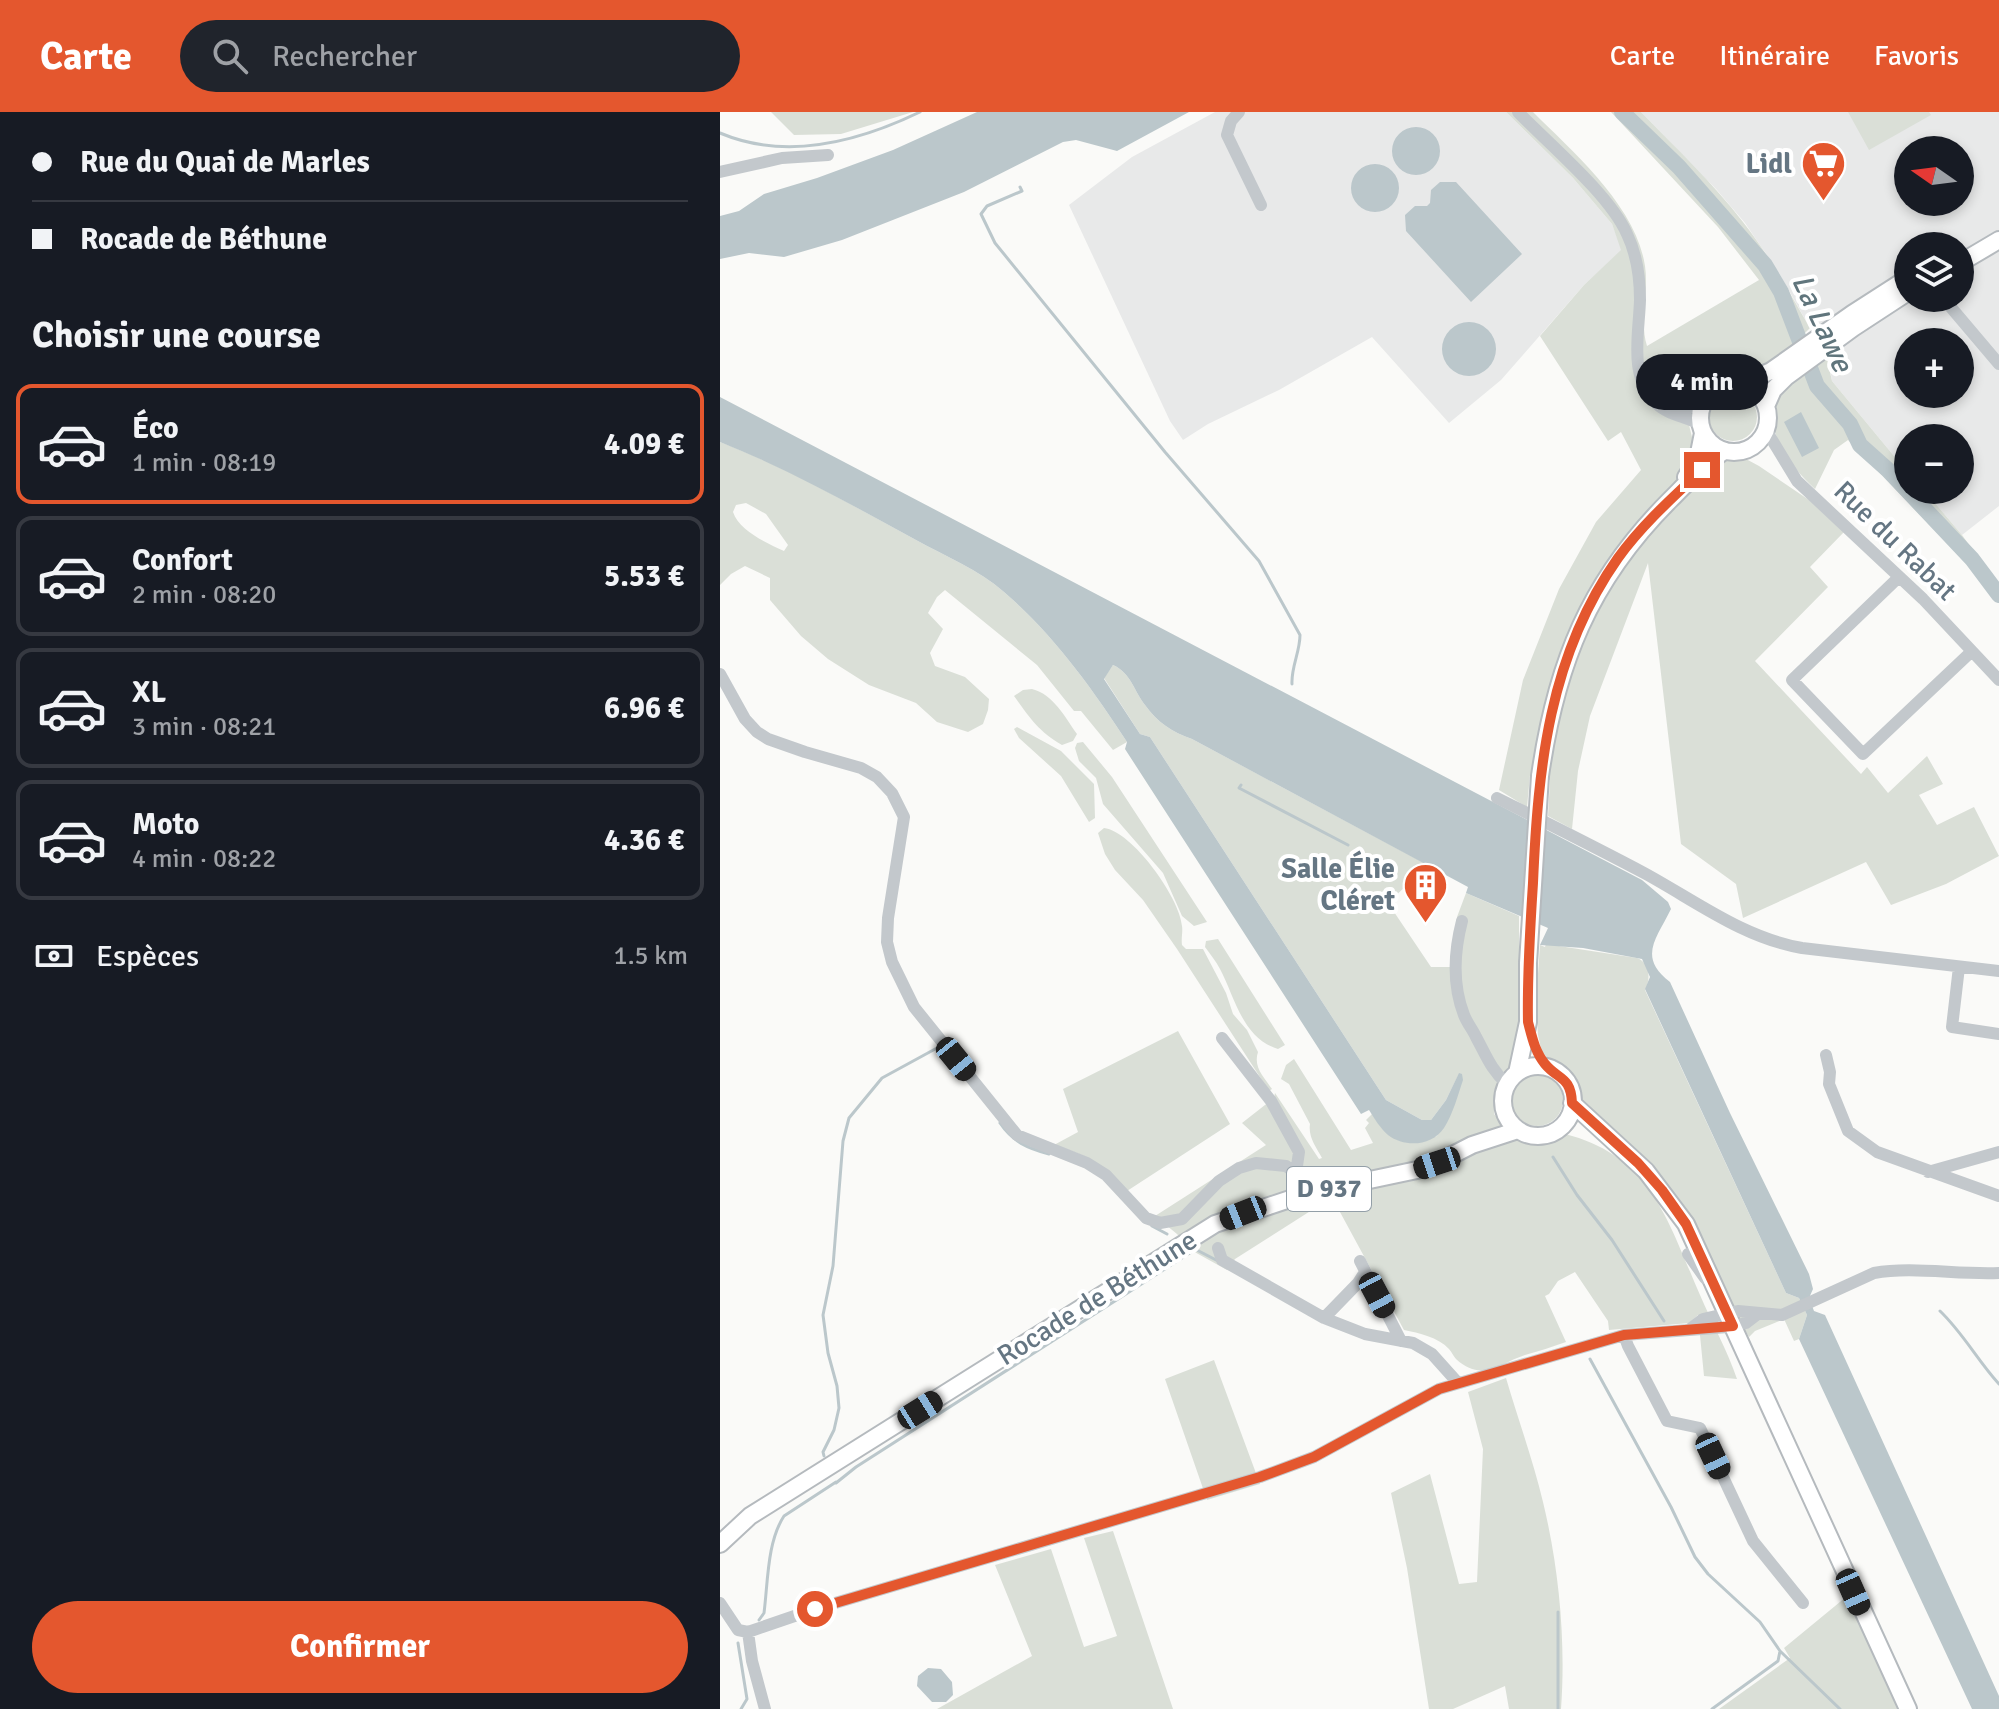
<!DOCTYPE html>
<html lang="fr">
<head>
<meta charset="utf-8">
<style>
	:root { --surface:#171b24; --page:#20242c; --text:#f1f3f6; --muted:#9ea1a6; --line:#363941; --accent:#e4572e }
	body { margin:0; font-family:Signika,sans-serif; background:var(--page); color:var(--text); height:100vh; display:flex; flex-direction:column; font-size:30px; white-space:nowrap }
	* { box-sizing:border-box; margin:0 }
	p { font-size:26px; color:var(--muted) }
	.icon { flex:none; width:44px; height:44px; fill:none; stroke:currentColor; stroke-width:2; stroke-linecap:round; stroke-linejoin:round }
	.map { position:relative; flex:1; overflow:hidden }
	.details { display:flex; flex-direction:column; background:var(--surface); width:720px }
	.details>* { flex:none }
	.banner { display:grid; align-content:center; height:176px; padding:0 32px; background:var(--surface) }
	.needle { width:52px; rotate:284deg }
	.controls { position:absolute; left:1174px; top:24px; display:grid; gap:16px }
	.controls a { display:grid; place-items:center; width:80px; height:80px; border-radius:50%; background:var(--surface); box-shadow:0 4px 12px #0003; font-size:40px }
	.end { position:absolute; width:36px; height:36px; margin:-18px; border:10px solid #e4572e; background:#fff; box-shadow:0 0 0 4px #fff }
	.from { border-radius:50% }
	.bubble { position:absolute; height:56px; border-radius:28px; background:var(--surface); box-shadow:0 4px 12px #0003; font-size:26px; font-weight:700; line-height:56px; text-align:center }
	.car { position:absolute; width:24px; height:48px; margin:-24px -12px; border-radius:10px; box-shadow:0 0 6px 2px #0007; background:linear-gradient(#222 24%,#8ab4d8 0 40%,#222 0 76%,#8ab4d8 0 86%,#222 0) }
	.banner b { display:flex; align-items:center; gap:28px; height:76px; font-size:30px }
	.banner b+b { border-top:2px solid var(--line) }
	.banner i { width:20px; height:20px; background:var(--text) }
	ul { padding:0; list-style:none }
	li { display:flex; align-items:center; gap:24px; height:120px; margin:0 16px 12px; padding:0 16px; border:4px solid var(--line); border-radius:16px }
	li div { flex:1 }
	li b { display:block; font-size:30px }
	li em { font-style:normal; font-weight:700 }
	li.current { border-color:var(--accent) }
	li>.icon { width:72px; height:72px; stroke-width:1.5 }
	h2 { padding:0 32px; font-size:36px; line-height:96px }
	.pay { display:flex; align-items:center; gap:20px; height:88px; padding:0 32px; font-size:30px }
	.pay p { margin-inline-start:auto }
	.action { display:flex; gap:16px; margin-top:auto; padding:16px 32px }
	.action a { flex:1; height:92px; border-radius:48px; background:var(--accent); color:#fff; font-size:32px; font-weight:700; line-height:92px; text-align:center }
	header { display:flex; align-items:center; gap:48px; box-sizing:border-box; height:112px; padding:0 40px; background:var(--accent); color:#fff }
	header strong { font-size:38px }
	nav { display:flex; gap:44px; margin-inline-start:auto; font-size:28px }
	.search { width:560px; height:72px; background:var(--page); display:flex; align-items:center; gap:20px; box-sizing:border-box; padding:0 28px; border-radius:44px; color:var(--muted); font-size:30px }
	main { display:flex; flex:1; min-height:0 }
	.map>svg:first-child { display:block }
	.built { fill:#e8e9e9; fill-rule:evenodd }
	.green { fill:#dadfd7; fill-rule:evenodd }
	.water { fill:#bbc7cb }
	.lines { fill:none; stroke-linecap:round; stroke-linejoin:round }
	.stream { stroke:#bbc7cb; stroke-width:3 }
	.river { stroke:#bbc7cb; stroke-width:16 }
	.major-casing { stroke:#b5babe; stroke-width:20 }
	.minor { stroke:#c3c8cc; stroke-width:12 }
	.major { stroke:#fff; stroke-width:16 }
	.major-bridge-casing { stroke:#b5babe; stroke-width:20; stroke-linecap:butt }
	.major-bridge { stroke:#fff; stroke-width:16 }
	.route { stroke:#e4572e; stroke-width:10 }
	.labels { text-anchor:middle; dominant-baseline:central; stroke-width:8; stroke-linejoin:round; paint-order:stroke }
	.shield { fill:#fff; stroke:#939fa8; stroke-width:2 }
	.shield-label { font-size:26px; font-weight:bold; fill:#657683 }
	.poi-label { font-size:28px; font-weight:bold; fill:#657683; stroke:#fff; text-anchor:end }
	.street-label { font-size:28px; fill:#657683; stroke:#fff }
	.water-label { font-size:30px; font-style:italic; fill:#60757c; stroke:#fff }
</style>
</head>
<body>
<header>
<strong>Carte</strong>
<div class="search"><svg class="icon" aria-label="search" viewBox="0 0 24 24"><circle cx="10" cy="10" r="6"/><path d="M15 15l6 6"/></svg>Rechercher</div>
<nav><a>Carte</a><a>Itinéraire</a><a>Favoris</a></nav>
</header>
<main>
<section class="details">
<div class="banner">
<b><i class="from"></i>Rue du Quai de Marles</b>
<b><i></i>Rocade de Béthune</b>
</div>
<h2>Choisir une course</h2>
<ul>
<li class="current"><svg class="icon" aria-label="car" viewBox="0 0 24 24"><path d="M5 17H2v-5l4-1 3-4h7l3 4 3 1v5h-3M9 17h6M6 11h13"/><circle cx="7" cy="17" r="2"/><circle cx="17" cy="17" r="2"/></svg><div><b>Éco</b><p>1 min · 08:19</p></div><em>4.09 €</em></li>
<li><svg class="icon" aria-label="car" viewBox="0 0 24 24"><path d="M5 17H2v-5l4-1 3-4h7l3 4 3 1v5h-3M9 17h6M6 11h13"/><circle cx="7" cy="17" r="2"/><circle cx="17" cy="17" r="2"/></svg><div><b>Confort</b><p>2 min · 08:20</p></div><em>5.53 €</em></li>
<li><svg class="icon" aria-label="car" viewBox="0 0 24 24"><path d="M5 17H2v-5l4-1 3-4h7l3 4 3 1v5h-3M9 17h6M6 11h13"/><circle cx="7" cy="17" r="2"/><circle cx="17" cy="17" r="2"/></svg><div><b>XL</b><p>3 min · 08:21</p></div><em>6.96 €</em></li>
<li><svg class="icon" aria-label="car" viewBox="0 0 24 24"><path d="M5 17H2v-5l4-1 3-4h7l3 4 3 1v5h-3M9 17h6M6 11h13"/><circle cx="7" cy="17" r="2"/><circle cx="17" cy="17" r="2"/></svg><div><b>Moto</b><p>4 min · 08:22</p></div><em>4.36 €</em></li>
</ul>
<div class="pay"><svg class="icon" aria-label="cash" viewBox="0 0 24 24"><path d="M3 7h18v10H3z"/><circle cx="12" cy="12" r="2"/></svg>Espèces<p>1.5 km</p></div>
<div class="action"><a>Confirmer</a></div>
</section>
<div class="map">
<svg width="1279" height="1597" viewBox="0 0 1279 1597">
	<rect width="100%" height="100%" fill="#fafaf8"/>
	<path class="built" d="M495,0h291l67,66 39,46 10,26 -38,35 -83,95 -52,43 -77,-86 -93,53 -71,34 -25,16 -13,-19 -101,-216 63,-48z
		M921,0h358v394l-37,29 -38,-45h36v-52h-52v35l-76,-92 -7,-41 -15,-12 -31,-55 -34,-50 -29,-34zM1188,38h52v52h-52zM1188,134h52v52h-52zM1188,230h52v52h-52z"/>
	<path class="green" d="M51,0h142l-72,22 -47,1z
		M786,0h27c41,41 103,94 112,154 4,26 -6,55 2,80l112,-66 -41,-53 -107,-115h30c35,36 72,71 102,110 26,33 46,70 67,106l-17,17 -42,28 -28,-2 -20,11 -17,18 -11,-1 -6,19 20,7 3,12 36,24 18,-2 13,7 50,34 35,32 -34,35 18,20 -73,74 106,113 6,-7 21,26 39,-37 16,28 -24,11 18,30 37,-18 25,49 -53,28 -55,21 -25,-43 -123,56 -7,-34 -55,-40 -33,-281 -58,153 -12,55 -6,58 -24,-13 2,-36 -20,-5 -3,32 -28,-17 24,-110 36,-91 37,-67 45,-52 -20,-38 -13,9 -68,-105 44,-51 37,-35 -9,-26 -39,-46z
		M1128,0h81l2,3 -62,35z
		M1106,242l6,27 76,92v17h16l38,45 37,51 -10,5 -18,-23 -123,-128 -14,10 -19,39c-23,-21 -55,-60 -37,-94 6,-13 36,-32 48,-41z
		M989 305a24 24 0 1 1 48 0a24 24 0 1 1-48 0Z
		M0,330c68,26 132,63 196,98 29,16 63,30 88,52 49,42 88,96 123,150l-14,8 -32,-39h-7l-37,-46 -92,-75 -8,7 -9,16 15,16 -13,24 5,13 30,11 24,22 -1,11 -5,14 -15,8 -31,-10 -21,-19 -47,-18 -41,-26 -27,-23 -31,-36v-22l-25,-12 -14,8 -11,11zM26,391l20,11 22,31 -4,6c-17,-8 -45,-20 -51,-39l3,-7z
		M393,553c18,8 21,26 32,40 12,17 27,27 47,34l236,126 -40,38 43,64h19l7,-50 9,-24 53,23v124l-5,21 -18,28 -2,25c22,26 37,41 71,20 87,22 103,88 135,161 12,28 27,55 37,84l-33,-3 -6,-61 -9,8 -80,7 -1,-9 -33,-49 -17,9 -9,13 -4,2 21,46c-14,5 -27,9 -41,13 -25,8 -43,28 -69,4 -3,-3 -4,-7 -7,-10 -11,-12 -30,-16 -45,-19l-70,-129 -11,2 -88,56 -8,11 -36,-20 -14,-16 -22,-18 111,-71 -24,-22 32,-25 1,-5 44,66 3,-1c-6,-11 -14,-21 -12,-34l-21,-40 -8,-5 5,-14 8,-6 57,91 22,-7 -8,-15 4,-5 -3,-3 6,-6c20,30 32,33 65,22l22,-62 -13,26 -15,20h-9l-36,-20 -236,-363 -10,-3 -36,-56z
		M312,577c21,5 33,28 45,45l-4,7 -11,4c-24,-14 -32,-27 -48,-49l9,-6z
		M297,615l44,24 33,33 1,34 -6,4 -28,-46 -42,-38 -5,-9z
		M363,630l29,35 95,145 -13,4 -12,-10 -19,-43 -60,-69 -7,-26 -17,-17 -4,-13 2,-5z
		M384,716c28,3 76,70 78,98 1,6 -1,12 0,19l4,4h17l23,44 7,21 14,16 11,22c-5,15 6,25 14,37l-3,2 -92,-142 -34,-49 -28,-30 -10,-16 -7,-21z
		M498,827l67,106 -7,4c-36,-11 -43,-52 -58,-80 -4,-8 -10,-15 -15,-22l1,-6z
		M826,832l91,14c13,5 14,21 8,32l141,303 13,5 8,17 -8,24 -5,2 -10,-22 -29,12 -6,6 -20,-33 -34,-73 -115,-128 -12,-29 -26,-21 -4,-18 -2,-33 4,-57 5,2z
		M458,919l52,93 -103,67c-27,-29 -35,-34 -73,-46l24,-13 -15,-43z
		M791 988a26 26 0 1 1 52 0a26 26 0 1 1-52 0Z
		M494,1248l46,124 -53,16 -42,-121z
		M786,1266c12,41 27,82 37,124 16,66 23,139 18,207h-52l-4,-23 -52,23h-24l-22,-141 -16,-75 39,-19 29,110 18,-2 6,-133 -15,-57z
		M393,1419l60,178h-236l95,-53 -37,-91 56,-16 33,98 33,-11 -33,-98z
		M1126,1485l53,112h-180l71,-51 -6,-10z"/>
	<path class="water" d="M257,0h212l-72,39 -41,-11 -13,2 -99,50 -122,48 -58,17 -35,-4 -29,6v-43l19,-5 25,-17 53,-16 76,-28z
		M672 39a24 24 0 1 1 48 0a24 24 0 1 1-48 0Z
		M631 76a24 24 0 1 1 48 0a24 24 0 1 1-48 0Z
		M720,70h16l66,72 -51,48 -65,-71 -1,-16 10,-9h12l3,-3 1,-13z
		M722 237a27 27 0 1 1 54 0a27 27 0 1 1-54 0Z
		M0,285l922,483 26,22 3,7c-14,29 -34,48 -1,73l60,131 79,161 4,15 -4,9 5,13 11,4 174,381v13h-27l-173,-370 8,-24 -8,-17 -13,-5 -141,-304 5,-12 -8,-18 -59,-11 -43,-3 8,-17 -82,-35 2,-6 -276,-148c-20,-7 -35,-17 -47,-34 -11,-14 -14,-32 -32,-40l-9,14 36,55 10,3 236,363 36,20h9l15,-20 13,-27 3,1 1,6c-5,15 -10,34 -19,48 -12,18 -39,20 -56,7 -8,-7 -14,-17 -19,-25l-8,4 -236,-365 2,-7c-35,-54 -74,-108 -123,-150 -25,-22 -59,-36 -88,-52 -64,-35 -128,-71 -196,-98z
		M1081,300l18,36 -17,9 -18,-35z
		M208,1556l13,1 11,13 1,13 -7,7h-14l-15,-16 1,-10z"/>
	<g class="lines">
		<path class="stream" d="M0,21c66,28 138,9 200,-21
			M300,75l2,4 -35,15 -6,8 14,29 170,209 94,109 41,74c0,17 -9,32 -8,49
			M521,673l-2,3 109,57
			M280,1011c13,19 27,25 49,31
			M833,1045l24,38 35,45 52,81
			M432,1114l15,8
			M473,1136l25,13
			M1220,1199c23,22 38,50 59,73
			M870,1247l81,148 24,50 13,17 52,48 20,29 60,58
			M104,1344l-1,-4 11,-22 5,-22 -2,-22 -9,-33 -5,-38 10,-49 10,-125 6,-23 33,-40 55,-30 4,2
			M116,1371l20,-16 340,-218
			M39,1508l5,-7c4,-31 3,-71 20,-97l52,-34
			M18,1531l9,56 -6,10
			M838,1597v-97
			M992,1597l66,-48 2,-10"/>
		<path class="river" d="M902,0l57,55 86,98 16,27 36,94 33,38 10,21 28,25 84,89 27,36"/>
		<defs>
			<path id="major" d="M1240,151l39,-23
				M980 306a34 34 0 1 1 68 0a34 34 0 1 1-68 0Z
				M1021,272l30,-13 81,-57 56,-36
				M1046,294l7,-16 13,-13 67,-49 55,-36
				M966,365l12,-19 5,-25
				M820,664c16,-112 49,-195 130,-276 17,-17 34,-36 54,-49
				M783 989a35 35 0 1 1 70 0a35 35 0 1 1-70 0Z
				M797,961l11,-51v-59
				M852,991l74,68 40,53 222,485
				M0,1432l30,-28 465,-292 93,-31 109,-23 20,-7 35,-18 46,-15"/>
		</defs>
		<use href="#major" class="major-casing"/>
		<path class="minor" d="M519,0l-8,9 -4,14 34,70
			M798,0c31,32 92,83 109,122 10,21 13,43 13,66 -1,35 -12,77 17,104 11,11 31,13 44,21
			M0,60l62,-14 46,-3
			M1223,186l56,66
			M957,301l27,-11
			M1046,318l31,51 126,118 76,81
			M1179,465l-107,103 71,74 108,-102
			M0,562l25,45 12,13 11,7 37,13 56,16 16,9 15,16 12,24 -16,101 -1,24 5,20 22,45 103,128 70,28 19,12 40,43 14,5 22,-4 37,-38 20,-13 17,-5 30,3 10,7 12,20
			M777,686c50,25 100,50 149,76 51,28 98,64 156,74l197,23
			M742,809c-8,31 -10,63 2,94 3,8 9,15 12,22 10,18 15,33 31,47
			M1239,855l-7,60 47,7
			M502,926l49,63 28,51 -3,21
			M1106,943l4,17 -1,12 19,47 29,21 122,44
			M1208,1060l71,-20
			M498,1136l4,12 102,58 41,16 48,9 19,11 26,29
			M968,1142l17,24
			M640,1149l41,80
			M604,1206l34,-35 7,-11
			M970,1217l13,-10 35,-8 44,4 92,-42c38,-7 84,2 125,0
			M904,1223l4,11 39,75 33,7 53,113 50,62
			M0,1491l18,27 10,2
			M28,1520l67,-23 445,-132 54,-20 125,-68 185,-54 104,-8 18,-4 13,-10
			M28,1520l4,29 13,48"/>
		<use href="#major" class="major"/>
		<defs>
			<path id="major-bridge" d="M808,851l12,-187"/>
		</defs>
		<use href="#major-bridge" class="major-bridge-casing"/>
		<use href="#major-bridge" class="major-bridge"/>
	</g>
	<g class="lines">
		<path class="route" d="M95,1497l445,-132 54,-20 125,-68 185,-54 109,-9 -47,-102 -24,-34 -24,-27 -66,-60c-1,-27 -14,-23 -27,-39 -10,-12 -13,-27 -17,-42 -1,-46 2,-93 5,-139 5,-116 16,-227 85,-325 24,-33 54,-60 84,-88"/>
	</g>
	<defs>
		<symbol id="supermarket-pin" viewBox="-11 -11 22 30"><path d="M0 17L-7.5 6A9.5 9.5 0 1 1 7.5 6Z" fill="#e4572e" stroke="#fff"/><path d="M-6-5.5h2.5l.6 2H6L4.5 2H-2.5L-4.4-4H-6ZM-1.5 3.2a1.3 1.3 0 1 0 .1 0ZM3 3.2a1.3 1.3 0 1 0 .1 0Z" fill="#fff"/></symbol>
		<symbol id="building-pin" viewBox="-11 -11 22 30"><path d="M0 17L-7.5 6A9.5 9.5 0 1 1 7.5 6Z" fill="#e4572e" stroke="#fff"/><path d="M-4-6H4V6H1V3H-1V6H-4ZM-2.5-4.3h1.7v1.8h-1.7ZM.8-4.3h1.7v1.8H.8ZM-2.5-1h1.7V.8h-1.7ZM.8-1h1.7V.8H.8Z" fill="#fff"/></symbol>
	</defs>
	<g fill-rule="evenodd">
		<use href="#supermarket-pin" x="1078" y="26" width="51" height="69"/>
		<use href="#building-pin" x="680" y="748" width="51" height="69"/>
	</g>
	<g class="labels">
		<rect class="shield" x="567" y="1055" width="84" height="44" rx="6"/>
		<g class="shield-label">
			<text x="609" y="1077">D 937</text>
		</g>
		<g class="poi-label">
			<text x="1072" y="52">Lidl</text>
			<text x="675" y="757">Salle Élie<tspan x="675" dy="32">Cléret</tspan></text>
		</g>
		<g class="street-label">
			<text transform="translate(1175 429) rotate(44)">Rue du Rabat</text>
			<text transform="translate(377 1186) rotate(-32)">Rocade de Béthune</text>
		</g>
		<g class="water-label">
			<text transform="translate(1102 211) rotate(65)">La Lawe</text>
		</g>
	</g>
</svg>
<div class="controls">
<a><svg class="needle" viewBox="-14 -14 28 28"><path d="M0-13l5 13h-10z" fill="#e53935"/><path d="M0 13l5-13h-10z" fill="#9ea1a6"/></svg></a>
<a><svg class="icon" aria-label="layers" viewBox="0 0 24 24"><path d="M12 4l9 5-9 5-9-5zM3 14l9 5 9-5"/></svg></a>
<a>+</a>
<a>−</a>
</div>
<i class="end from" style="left:95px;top:1497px"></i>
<i class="end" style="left:982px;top:358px"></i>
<div class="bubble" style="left:916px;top:242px;width:132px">4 min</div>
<i class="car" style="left:236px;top:947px;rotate:141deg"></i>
<i class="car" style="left:717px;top:1051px;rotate:252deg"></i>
<i class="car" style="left:523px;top:1101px;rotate:248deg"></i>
<i class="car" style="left:657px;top:1183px;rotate:152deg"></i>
<i class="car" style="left:200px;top:1298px;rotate:58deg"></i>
<i class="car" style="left:993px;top:1344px;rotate:155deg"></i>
<i class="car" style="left:1133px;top:1480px;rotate:156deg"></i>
</div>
</main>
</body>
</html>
